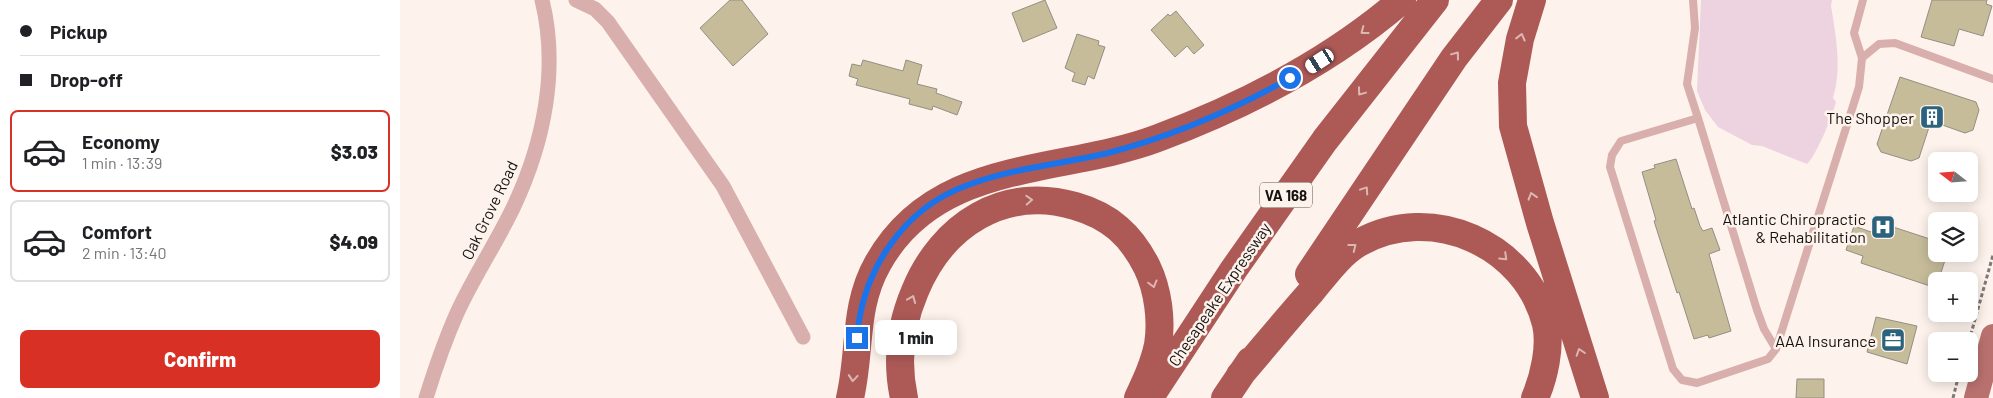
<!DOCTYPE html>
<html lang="en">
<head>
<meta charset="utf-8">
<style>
	:root { --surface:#fff; --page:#f2f2f2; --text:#202124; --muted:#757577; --line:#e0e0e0; --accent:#d93025 }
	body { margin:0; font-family:Barlow,sans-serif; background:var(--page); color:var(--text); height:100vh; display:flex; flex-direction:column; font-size:19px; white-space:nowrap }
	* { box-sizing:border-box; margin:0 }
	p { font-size:16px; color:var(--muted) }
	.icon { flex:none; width:28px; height:28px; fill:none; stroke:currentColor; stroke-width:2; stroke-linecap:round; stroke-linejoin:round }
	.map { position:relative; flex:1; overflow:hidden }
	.panel { display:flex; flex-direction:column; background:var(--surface); width:400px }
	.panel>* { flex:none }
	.top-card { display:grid; align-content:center; height:110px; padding:0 20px; background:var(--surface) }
	.needle { width:32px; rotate:287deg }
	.buttons { position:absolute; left:1528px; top:152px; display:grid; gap:10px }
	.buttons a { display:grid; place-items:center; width:50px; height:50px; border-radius:8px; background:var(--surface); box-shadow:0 2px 12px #0003; font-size:25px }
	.end { position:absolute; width:22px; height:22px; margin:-11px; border:6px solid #1a73e8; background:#fff; box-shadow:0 0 0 2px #fff }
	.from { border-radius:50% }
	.bubble { position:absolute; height:35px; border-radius:8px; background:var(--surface); box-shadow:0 2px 12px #0003; font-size:16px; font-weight:800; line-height:35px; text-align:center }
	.car { position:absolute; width:15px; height:30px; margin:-15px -8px; border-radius:6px; box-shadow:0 0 4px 1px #0007; background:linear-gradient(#fff 24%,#345 0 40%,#fff 0 76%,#345 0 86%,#fff 0) }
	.top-card b { display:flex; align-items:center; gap:18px; height:48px; font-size:19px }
	.top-card b+b { border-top:1px solid var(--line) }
	.top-card i { width:12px; height:12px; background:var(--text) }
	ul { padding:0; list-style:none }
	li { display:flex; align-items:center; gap:15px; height:82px; margin:0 10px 8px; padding:0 10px; border:2px solid var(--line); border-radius:8px }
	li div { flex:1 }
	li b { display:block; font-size:19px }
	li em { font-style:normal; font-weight:800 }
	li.current { border-color:var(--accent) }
	li>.icon { width:45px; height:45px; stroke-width:1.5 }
	.cta { display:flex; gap:10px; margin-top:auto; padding:10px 20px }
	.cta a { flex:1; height:58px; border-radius:8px; background:var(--accent); color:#fff; font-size:20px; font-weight:800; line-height:58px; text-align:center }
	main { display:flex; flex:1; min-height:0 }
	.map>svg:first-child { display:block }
	.green { fill:#edd3df }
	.building { fill:#c6bc9a; stroke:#928f83 }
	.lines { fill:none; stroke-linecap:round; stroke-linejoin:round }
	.path { stroke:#807975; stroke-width:3; stroke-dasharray:4 2.5; stroke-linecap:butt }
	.lane { stroke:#d8afac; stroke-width:8 }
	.street { stroke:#d8afac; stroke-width:15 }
	.primary { stroke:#b9716e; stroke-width:24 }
	.highway { stroke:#ad5a57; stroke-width:28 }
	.oneway { stroke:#ddb6b0 }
	.route { stroke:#1a73e8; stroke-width:6 }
	.labels { text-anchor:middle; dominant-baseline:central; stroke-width:5; stroke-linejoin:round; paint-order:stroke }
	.shield { fill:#fdf3ec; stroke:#5b5651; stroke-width:1 }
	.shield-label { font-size:15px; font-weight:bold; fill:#16120f }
	.poi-label { font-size:16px; fill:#16120f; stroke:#fdf3ec; text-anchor:end }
	.street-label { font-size:16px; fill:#16120f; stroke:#fdf3ec }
</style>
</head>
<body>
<main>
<section class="panel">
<div class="top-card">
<b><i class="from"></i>Pickup</b>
<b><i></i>Drop-off</b>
</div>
<ul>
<li class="current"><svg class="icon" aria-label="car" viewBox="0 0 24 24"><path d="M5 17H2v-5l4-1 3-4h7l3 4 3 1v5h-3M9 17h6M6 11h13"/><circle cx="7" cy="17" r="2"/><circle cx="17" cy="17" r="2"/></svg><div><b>Economy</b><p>1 min · 13:39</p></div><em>$3.03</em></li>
<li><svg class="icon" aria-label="car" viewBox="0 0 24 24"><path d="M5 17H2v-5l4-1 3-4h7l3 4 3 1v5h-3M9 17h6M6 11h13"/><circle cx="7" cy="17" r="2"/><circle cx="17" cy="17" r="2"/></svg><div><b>Comfort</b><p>2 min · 13:40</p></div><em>$4.09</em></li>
</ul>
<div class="cta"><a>Confirm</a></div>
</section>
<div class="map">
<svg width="1593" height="398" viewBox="0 0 1593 398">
	<rect width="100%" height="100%" fill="#fdf3ec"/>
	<path class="green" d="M1301,0h131l-1,6c5,30 11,63 2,92l3,4c-3,13 -20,54 -29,62l-45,-18 -10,-1 -34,-18 -13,-17 -8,-19z"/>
	<path class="building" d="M330,0h12l26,34 -35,32 -33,-38z
		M645,0l12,28 -34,14 -11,-29z
		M1532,0h55l-1,4 6,2 -9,30 -24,-7 -5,17 -33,-9z
		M776,11l28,34 -10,9 -7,-8 -12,11 -24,-27 17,-16 2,2z
		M677,34l22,7 -1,4 7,2 -11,32 -6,-3 -3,9 -13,-4 3,-8 -10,-5z
		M463,60l40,11 3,-11 16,5 -5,19 20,5 -1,4 26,9 -5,13 -24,-9 -1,4 -23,-6 1,-5 -54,-14 2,-6 -9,-3 3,-12 9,2z
		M1500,77l76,25 3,8 -6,20 -8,3 -34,-12 -12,37 -8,3 -30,-9 -4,-8z
		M1276,159l16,50 2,-1 6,18 3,5 9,-3 8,22 -11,4 22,77 -22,7 -1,-3 -14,4 -15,-47 -2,1 -23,-72 2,-1 -14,-48 13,-4 -1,-3z
		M1475,221l61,20v13h11l-11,34 -75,-25 2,-7 -17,-6 8,-24 17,6z
		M1476,317l41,9 -10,38 -40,-12z
		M1397,379h27v19h-28z"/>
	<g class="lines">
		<path class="path" d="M1569,341l24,-86
			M1553,398l6,-24"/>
		<path class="lane" d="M1293,0l2,28 -8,56 11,34
			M1462,58l17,-14 16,-1 98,36
			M1376,349l-12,-20 -7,-19 -59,-192 -77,23 -9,14 -2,12 63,202 9,11 15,3 71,-24 8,-10 83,-262 3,-29 -8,-25 9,-33"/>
		<path class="street" d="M176,0l19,9 13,13 115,164 80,151
			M26,398c9,-29 19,-58 31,-85 17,-37 40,-71 57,-107 30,-64 45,-137 28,-206"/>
		<path class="primary" d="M1576,398l17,-62"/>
		<path class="highway" d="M1132,0l-12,39 -8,44 1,43 27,97 55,175
			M909,274l145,-216 45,-58
			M840,375c24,-28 47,-56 71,-83 14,-17 29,-38 48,-49 72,-41 167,1 187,81 5,23 -2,53 -11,74
			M752,394l82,-125 91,-129 110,-140
			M450,398c11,-47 3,-91 28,-135 59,-105 182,-88 280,-125 88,-33 172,-76 244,-138
			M504,398c-8,-37 -4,-72 11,-107 27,-66 89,-106 160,-85 35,10 56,29 72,61 11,23 15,53 11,78 -4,19 -12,36 -20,53
			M825,398l25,-37"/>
	</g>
	<defs><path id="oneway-chevron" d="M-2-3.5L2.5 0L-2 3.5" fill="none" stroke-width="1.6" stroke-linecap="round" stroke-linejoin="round" transform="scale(1.25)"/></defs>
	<g class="oneway">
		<use href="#oneway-chevron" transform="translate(964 31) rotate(143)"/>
		<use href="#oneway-chevron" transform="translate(1121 37) rotate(-76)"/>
		<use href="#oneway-chevron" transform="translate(1056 55) rotate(-53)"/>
		<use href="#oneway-chevron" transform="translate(961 92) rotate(127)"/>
		<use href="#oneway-chevron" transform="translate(965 190) rotate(-56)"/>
		<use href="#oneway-chevron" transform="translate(1132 196) rotate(-107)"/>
		<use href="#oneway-chevron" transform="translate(629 200) rotate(-3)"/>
		<use href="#oneway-chevron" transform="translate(953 247) rotate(-38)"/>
		<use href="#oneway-chevron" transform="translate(1104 257) rotate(44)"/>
		<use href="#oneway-chevron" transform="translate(753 284) rotate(75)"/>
		<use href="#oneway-chevron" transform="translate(512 299) rotate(-68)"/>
		<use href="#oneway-chevron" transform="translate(1180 352) rotate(-108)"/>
		<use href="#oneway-chevron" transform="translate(453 378) rotate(95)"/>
	</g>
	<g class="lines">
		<path class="route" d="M457,338c5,-67 46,-130 111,-153 45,-17 94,-21 140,-32 64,-17 125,-43 182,-75"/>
	</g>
	<defs>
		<symbol id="building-square" viewBox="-11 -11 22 22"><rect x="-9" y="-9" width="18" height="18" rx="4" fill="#2b627d" stroke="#fdf3ec"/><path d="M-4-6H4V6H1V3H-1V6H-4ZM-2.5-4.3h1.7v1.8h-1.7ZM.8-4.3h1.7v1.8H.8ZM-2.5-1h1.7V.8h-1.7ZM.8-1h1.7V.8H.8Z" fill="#fff"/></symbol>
		<symbol id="hospital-square" viewBox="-11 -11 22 22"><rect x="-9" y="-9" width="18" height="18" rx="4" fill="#2b627d" stroke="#fdf3ec"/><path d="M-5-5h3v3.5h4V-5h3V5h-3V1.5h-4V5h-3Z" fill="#fff"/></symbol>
		<symbol id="office-square" viewBox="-11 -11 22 22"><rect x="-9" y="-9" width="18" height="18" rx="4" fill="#2b627d" stroke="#fdf3ec"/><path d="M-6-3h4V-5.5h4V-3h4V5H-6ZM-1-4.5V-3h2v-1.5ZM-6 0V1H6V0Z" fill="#fff"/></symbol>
	</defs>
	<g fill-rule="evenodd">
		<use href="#building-square" x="1518" y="103" width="28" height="28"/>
		<use href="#hospital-square" x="1469" y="213" width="28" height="28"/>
		<use href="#office-square" x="1479" y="326" width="28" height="28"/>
	</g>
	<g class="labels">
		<rect class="shield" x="860" y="182.5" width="52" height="25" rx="4"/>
		<g class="shield-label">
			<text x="886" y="195">VA 168</text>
		</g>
		<g class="poi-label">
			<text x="1514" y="117">The Shopper</text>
			<text x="1466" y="218">Atlantic Chiropractic<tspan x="1466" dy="18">&amp; Rehabilitation</tspan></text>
			<text x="1476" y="340">AAA Insurance</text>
		</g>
		<g class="street-label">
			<text transform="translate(89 210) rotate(-64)">Oak Grove Road</text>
			<text transform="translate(819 294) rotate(-56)">Chesapeake Expressway</text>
		</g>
	</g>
</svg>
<div class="buttons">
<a><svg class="needle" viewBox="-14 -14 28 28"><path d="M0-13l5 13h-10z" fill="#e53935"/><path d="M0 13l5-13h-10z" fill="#757577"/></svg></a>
<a><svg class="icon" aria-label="layers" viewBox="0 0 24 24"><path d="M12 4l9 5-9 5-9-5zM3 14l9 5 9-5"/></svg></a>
<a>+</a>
<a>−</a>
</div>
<i class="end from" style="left:890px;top:78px"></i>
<i class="end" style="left:457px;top:338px"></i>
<div class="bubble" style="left:475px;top:320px;width:82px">1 min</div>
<i class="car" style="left:920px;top:61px;rotate:237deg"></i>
</div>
</main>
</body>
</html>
